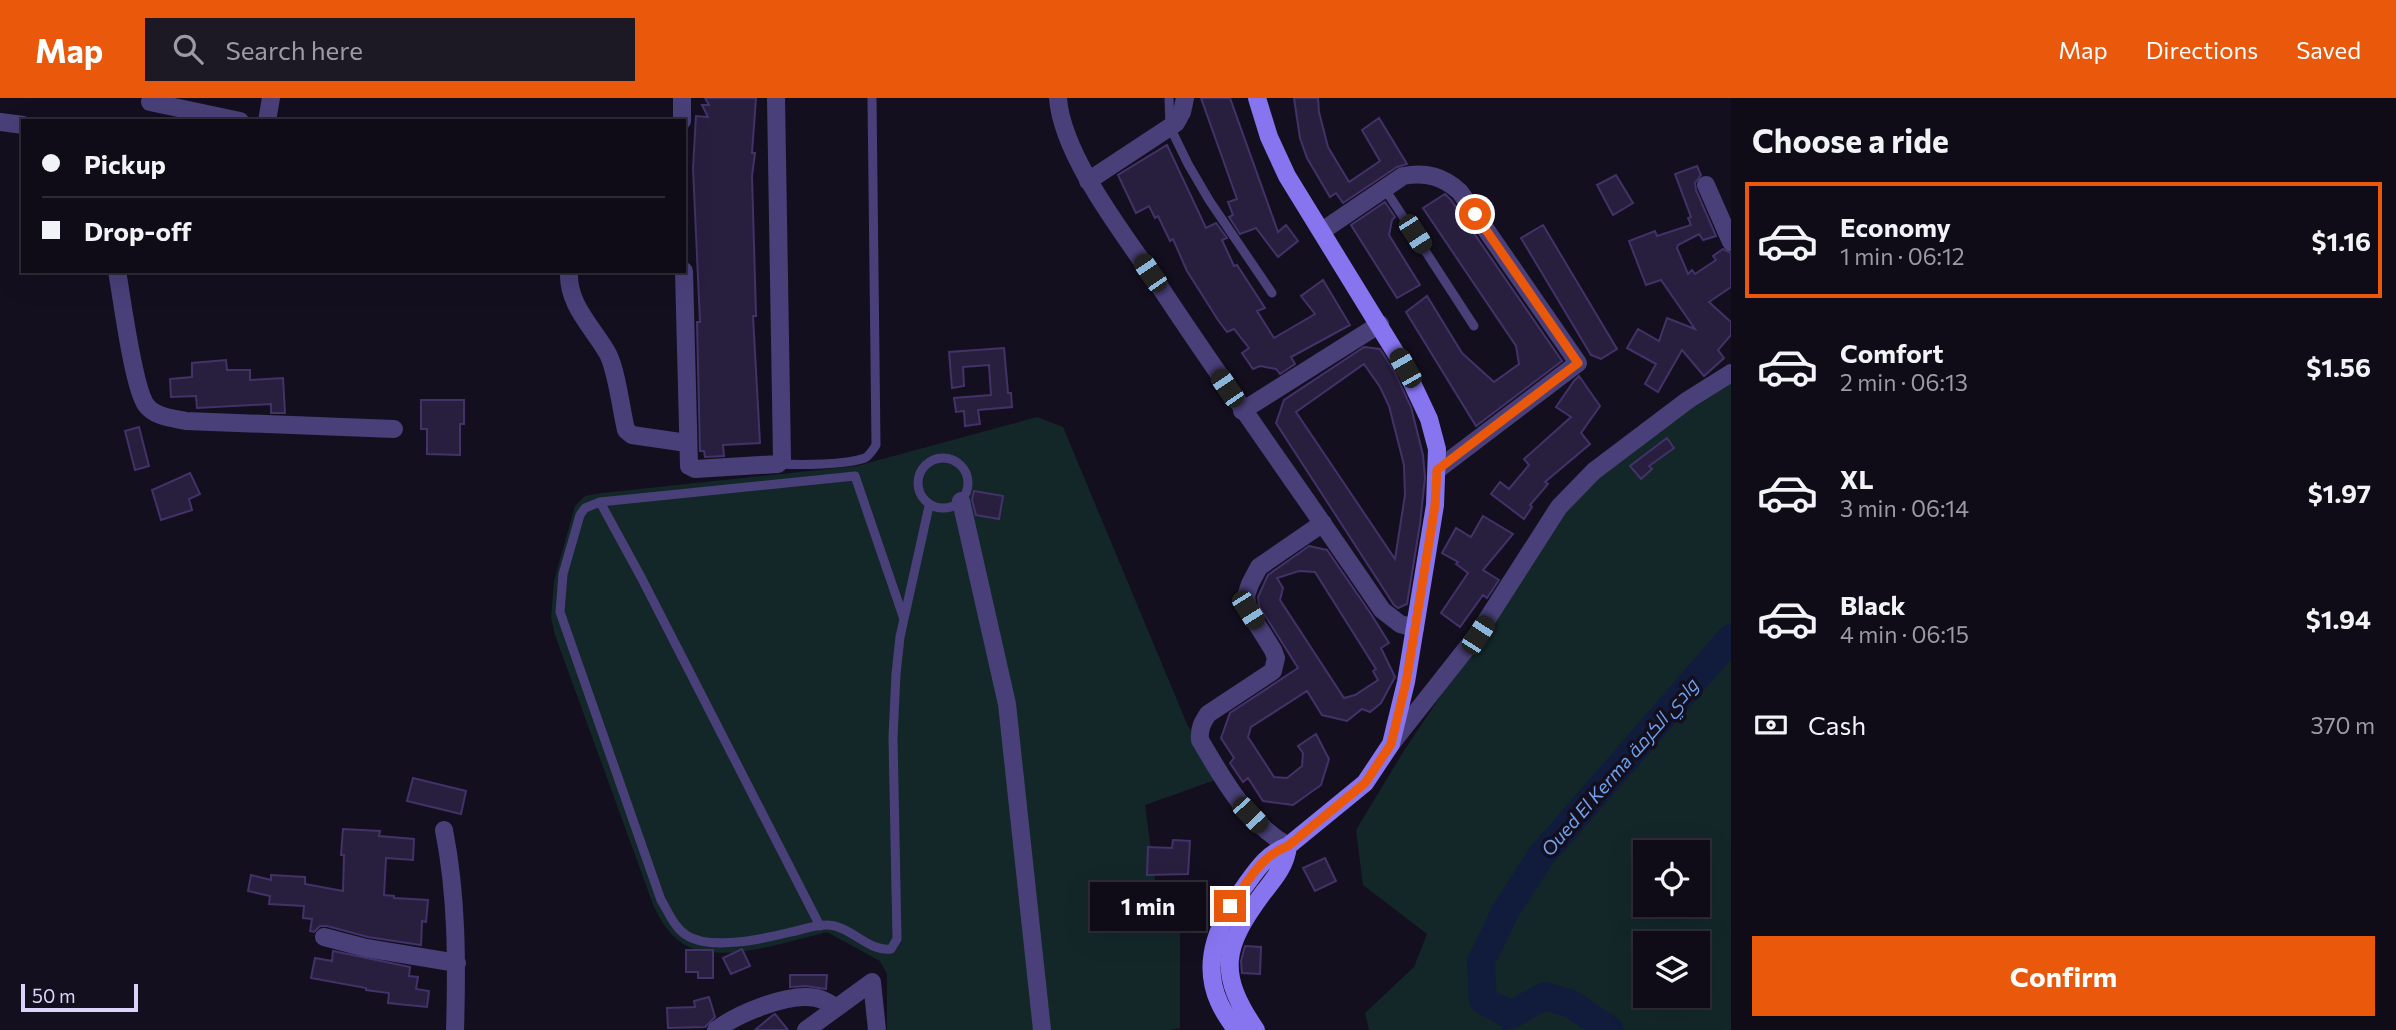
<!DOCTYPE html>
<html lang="en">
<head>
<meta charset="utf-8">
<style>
	:root { --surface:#0f0b17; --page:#1d1924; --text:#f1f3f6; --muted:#9b9ba1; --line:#2f2b36; --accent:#ea580c }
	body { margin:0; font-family:Commissioner,Cairo,sans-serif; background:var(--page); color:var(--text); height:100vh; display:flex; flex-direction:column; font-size:26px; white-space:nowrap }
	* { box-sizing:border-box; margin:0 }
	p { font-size:23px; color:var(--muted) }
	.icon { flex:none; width:38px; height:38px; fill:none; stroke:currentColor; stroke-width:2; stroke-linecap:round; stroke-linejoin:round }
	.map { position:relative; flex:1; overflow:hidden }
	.panel { display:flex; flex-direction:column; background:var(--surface); width:665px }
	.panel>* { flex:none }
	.hud { position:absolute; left:21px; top:21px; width:665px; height:154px; border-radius:0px; box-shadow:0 7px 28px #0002,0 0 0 2px var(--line); display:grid; align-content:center; height:154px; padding:0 21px; background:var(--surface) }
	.fabs { position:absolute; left:1633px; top:742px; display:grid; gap:14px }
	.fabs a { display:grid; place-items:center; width:77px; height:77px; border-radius:0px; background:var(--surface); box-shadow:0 7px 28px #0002,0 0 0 2px var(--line); font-size:35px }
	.scale { position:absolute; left:21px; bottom:18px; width:117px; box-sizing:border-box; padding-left:7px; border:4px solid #dcd3fa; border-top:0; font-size:19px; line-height:24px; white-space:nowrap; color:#dcd3fa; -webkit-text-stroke:5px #140f1f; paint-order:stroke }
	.end { position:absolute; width:32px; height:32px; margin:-16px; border:9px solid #ea580c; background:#fff; box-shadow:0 0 0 4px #fff }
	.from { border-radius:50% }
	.bubble { position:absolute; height:49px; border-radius:0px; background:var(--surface); box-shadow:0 7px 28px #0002,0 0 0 2px var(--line); font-size:23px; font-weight:700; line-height:49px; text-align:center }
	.car { position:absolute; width:21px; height:42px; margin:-21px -10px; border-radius:9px; box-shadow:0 0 5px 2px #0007; background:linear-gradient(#222 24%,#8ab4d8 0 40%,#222 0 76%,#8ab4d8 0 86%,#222 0) }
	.hud b { display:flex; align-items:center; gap:24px; height:66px; font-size:26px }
	.hud b+b { border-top:2px solid var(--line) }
	.hud i { width:18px; height:18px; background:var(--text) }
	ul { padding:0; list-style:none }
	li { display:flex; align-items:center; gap:21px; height:116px; margin:0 14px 10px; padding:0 7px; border:4px solid transparent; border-radius:0px }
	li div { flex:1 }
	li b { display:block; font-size:26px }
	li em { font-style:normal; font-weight:700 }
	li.on { border-color:var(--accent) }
	li>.icon { width:63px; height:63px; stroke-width:1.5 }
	h2 { padding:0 21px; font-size:32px; line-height:84px }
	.pay { display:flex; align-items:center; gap:18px; height:77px; padding:0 21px; font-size:26px }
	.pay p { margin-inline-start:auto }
	.button { display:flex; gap:14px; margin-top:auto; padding:14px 21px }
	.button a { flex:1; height:80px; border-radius:0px; background:var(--accent); color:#fff; font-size:28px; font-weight:700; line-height:80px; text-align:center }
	header { display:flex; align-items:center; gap:42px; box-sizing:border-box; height:98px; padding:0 35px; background:var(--accent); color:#fff }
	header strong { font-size:33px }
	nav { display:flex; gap:38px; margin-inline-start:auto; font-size:24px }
	.search { width:490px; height:63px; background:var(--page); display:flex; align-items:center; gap:18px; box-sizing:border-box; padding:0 24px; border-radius:0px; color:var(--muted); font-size:26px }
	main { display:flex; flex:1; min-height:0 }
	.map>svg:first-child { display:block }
	.green { fill:#132729; fill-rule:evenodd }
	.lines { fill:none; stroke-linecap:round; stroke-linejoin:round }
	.stream { stroke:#111c3d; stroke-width:4.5 }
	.river { stroke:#111c3d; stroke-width:28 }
	.building { fill:#281e3e; stroke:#433268; stroke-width:2; fill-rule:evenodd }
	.lane { stroke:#494079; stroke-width:9 }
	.street { stroke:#494079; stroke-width:18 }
	.secondary { stroke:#8775ef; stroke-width:18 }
	.route { stroke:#ea580c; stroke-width:9 }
	.labels { text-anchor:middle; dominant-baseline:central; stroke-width:7; stroke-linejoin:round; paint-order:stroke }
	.water-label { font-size:19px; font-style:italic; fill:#6da3ee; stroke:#140f1f }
</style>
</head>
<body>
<header>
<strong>Map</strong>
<div class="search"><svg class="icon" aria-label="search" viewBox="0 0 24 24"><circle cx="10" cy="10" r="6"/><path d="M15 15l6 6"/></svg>Search here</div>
<nav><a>Map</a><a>Directions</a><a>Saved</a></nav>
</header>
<main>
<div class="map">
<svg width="1731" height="932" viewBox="0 0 1731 932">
	<rect width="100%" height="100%" fill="#140f1f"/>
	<path class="green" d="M1731,276v656h-362l-4,-17 49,-46 13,-33 -64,-49 -7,-55 49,-81 51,-76 115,-178 110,-93 24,-24zM1645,754h53v53h-53zM1645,845h53v53h-53z
		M1037,319l26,10 124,297 31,55 -73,26 11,82 24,41v100l-9,2h-284v-56l-7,-13 -53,-29c-38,9 -101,31 -138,15 -17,-8 -27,-24 -35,-40l-99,-272 -4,-17 3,-37 21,-75 10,-10 17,-3 255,-27z"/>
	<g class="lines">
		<path class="stream" d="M1504,932l6,-15"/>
		<path class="river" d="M1610,932l-39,-26 -26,-8 -35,19 -27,-15 -2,-38 25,-52 35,-54 190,-218"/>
	</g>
	<path class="building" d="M705,0h51l-4,55h3l-3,23 4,140h-3l7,127 -37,2 1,11 -19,1 -1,-6h-4l-3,-129h3l-7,-154 3,-52 12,1 -6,-12h7z
		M1201,0h29l48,134 8,-7 12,16 -20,16 -22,-29 -16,6 -11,-17 4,-2 -5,-13 9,-3z
		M1294,0h24l1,14 9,35 21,35 31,-21 -18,-31 17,-12 28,46 -10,3 -54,36 -7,-10 -6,4 -23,-39 -7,-20z
		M1167,47l39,83 10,-5 11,15 -5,2 12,26 3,-1 28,43 -8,3 17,27 41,-24 -14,-18 22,-16 27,45 -59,32 4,7 -15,10 -4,-5 -16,-3 -7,3 -11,-16 7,-5 -15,-19 -7,3 -9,-12 -31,-49 -14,-32 -3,2 -12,-25 -3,2 -6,-12 -13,7 -18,-38z
		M1697,68l4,9 -6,8 1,7 20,46 -13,4 -4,-6 -21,11 -1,3 11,26 4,-4 3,4 21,-14 -3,-4 10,-7 8,4v34l-22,15 22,20v13l-13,15 6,8 -20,18 -22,-26 -24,42 -13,-8 11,-20 -29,-16 11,-19 21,12 8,-23 28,11 -34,-49 -15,5 -17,-44 26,-10 2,5 34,-11 -3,-7 3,-1 -16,-43z
		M1616,77l17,28 -20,12 -16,-30z
		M1445,96l6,6 111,161 -86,65 -70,-114 21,-16 35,57 32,29 25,-18 -3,-18 -93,-138z
		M1385,104l10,15 -3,3 -3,15 31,50 -23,13 -46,-73z
		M1543,127l74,124 -16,10 -10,-4 -70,-117z
		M1364,249l16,2 15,24 16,34 12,48 2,23 -5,46 -13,80 -9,4 -4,-3 -118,-182 8,-23zM1364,266l16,23 9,19 15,59 1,30 -10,64 -99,-147z
		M1004,250l4,45h3l1,14 -34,3 2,14 -15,2 -1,-15 -8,1 -2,-14 37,-3 -2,-30 -26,2 1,19 -12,2 -3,-36z
		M226,262l1,10h23v10l33,-2 2,35h-14v-9l-74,4 -1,-12 -25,1 -1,-18 22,-2v-14z
		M1579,278l21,30 -19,27 9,11 -45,38 3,2 -18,21 2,2 -8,12 -33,-25 9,-12 9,7 20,-24 -5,-6 47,-42 -15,-10 18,-26z
		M421,302h43v24h-4v31l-33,-1v-25h-6z
		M139,329l10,39 -14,4 -10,-39z
		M1667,340l7,10 -25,18 3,3 -11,10 -11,-13z
		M190,375l10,21 -11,5 3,11 -31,10 -9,-30z
		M974,393l29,5 -4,23 -23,-4 -4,-15z
		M1483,418l30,18 -30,36 16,10 -12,18 -4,-3 -23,32 -19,-14 27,-40 -12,-9 2,-2 -16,-9 14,-25 15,9z
		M1309,448l18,4 44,64 18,29 -8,5 14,29 -14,26 -11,9 -8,-3 -15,12 -25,-6 -15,-24 -56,36 -3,10 26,40 13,1 15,-12 1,-13 -5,-7 18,-12 13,25 -8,26 -28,20 -30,-4 -15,-23 -5,4 -13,-19 4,-5 -13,-20 9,-25 68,-45 -39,-62 -1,-9 10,-22zM1299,473l16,1 61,97 -3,2 5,9 -23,15 -11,3 -64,-98 3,-12 -6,-10z
		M413,680l53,13 -5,23 -54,-13z
		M343,731l37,2 -1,5 35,3 -1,21 -27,-2 -2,37 10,1v2l34,2 -2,22 -4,-1 -1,24 -53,-8 -41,-11h-7l-6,6 -4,-1 2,-12 -9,-1 1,-12 -35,-2 1,-8 -22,-5 3,-16 20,5v-5l34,2v7l38,7 1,-36h-3z
		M1173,742l17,1 -2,33 -41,1 1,-28 24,1z
		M1325,760l11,23 -21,10 -12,-23z
		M1245,848l16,1 -1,27 -18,-1 -1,-12z
		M742,851l8,17 -19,8 -8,-16z
		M686,852h27v28h-15v-6h-12z
		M333,853l77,16 -1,9 9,1 -2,12 13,2 -2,16 -39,-4 1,-10 -23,-3v-2l-55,-10 4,-20 17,3z
		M790,877h37l-1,14 -20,-3 -16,1z
		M709,899l6,20 -10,10 -37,1 -1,-20 28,-1 -1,-6z
		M775,916l13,16h-33l18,-15z"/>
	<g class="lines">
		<path class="lane" d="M1169,0l1,29 18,37 21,36 63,93
			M1385,91l89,137
			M918 385a25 25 0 1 1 50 0a25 25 0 1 1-50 0Z
			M780,366c22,1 64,1 85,-6 5,-3 8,-8 11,-13l-4,-347
			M600,404l41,75 179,349
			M904,521l-49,-143 -255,26 -15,6 -5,7 -17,59 -3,38 101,288c7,11 13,27 25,35 24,16 77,4 105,-3 11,-2 25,-8 37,-7 23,1 40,27 63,24l6,-10 -4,-202 3,-63 4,-37 29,-131"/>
		<path class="street" d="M682,0v23
			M1058,0c4,59 69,140 102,189 72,109 149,215 222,323l18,14 15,4
			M150,4l90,19
			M267,23l4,-23
			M0,24l23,3
			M1088,83l88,-58 6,-11 3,-14
			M1706,87l25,57
			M1322,133l81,-55c23,-4 40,0 57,16l118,171 -141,107
			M117,173c5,27 16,116 29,134 9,12 26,13 40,16l208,8
			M569,173c-2,34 24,56 39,83 9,18 13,55 18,76l6,5 55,8
			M684,173l5,195 6,3 83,-5 4,-5 -6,-361
			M1242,313l138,-87
			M961,403l46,203 35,326
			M1391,646l86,-109 82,-128 35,-36 94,-71 43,-27
			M444,732c13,66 13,132 11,200
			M1288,748c-42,-25 -64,-65 -88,-106 -1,-11 2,-17 8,-26l65,-43 3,-13 -3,-8 -25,-40 -2,-14 4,-12 9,-17 64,-44
			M324,839l42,11 91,15
			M716,932c21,-16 73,-38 100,-32 7,1 14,6 20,9
			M806,932l66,-48 5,48"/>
		<path class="secondary" d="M1236,932c-6,-9 -13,-18 -17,-28 -19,-42 1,-82 26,-116 13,-18 22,-32 43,-40l77,-63 26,-39 15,-62 29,-177 2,-56 -8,-30 -24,-51 -118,-192 -18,-39 -12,-39
			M1256,932c-39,-57 -33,-83 7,-137 12,-15 23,-28 25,-47"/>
	</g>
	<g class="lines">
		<path class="route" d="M1230,808c17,-23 30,-50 58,-60l77,-63 26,-39 15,-62 9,-54 20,-123 2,-35 141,-107 -103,-149"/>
	</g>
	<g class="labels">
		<g class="water-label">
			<text transform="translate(1619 669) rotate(-49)">Oued El Kerma وادي الكرمة</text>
		</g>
	</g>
</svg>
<div class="fabs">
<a><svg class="icon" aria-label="locate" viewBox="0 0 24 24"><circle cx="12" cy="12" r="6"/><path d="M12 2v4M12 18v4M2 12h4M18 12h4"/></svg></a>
<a><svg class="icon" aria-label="layers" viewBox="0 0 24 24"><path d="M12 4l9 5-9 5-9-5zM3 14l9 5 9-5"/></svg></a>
</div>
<div class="scale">50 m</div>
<i class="end from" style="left:1475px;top:116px"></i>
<i class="end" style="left:1230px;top:808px"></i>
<div class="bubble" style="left:1090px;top:784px;width:116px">1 min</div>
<i class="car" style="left:1415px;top:136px;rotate:147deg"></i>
<i class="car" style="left:1150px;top:175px;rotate:326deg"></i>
<i class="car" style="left:1405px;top:270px;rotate:330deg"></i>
<i class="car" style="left:1227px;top:290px;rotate:326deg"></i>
<i class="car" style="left:1248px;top:512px;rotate:148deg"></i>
<i class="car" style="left:1478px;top:537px;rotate:33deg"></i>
<i class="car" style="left:1250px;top:717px;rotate:137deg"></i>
<div class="hud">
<b><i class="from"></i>Pickup</b>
<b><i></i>Drop-off</b>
</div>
</div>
<section class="panel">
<h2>Choose a ride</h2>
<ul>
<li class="on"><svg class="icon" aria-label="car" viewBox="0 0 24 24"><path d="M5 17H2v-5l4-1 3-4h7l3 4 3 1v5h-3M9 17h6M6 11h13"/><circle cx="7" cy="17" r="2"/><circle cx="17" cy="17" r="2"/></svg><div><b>Economy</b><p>1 min · 06:12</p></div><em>$1.16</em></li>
<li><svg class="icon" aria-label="car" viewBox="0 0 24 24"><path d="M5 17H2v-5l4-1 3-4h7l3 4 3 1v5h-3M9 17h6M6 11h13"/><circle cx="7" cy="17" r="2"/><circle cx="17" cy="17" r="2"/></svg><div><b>Comfort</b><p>2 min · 06:13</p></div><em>$1.56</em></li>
<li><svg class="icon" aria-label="car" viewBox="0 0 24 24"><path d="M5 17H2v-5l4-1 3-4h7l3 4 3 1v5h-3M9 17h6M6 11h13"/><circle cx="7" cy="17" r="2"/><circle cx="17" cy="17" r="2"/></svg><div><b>XL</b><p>3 min · 06:14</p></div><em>$1.97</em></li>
<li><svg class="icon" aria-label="car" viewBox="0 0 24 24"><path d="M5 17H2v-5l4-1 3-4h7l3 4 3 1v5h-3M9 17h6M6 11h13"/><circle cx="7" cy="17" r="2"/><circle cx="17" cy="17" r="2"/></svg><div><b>Black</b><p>4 min · 06:15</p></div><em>$1.94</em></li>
</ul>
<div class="pay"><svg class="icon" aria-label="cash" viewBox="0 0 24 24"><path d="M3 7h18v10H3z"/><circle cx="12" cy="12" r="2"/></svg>Cash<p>370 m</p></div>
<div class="button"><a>Confirm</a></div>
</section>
</main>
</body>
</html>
